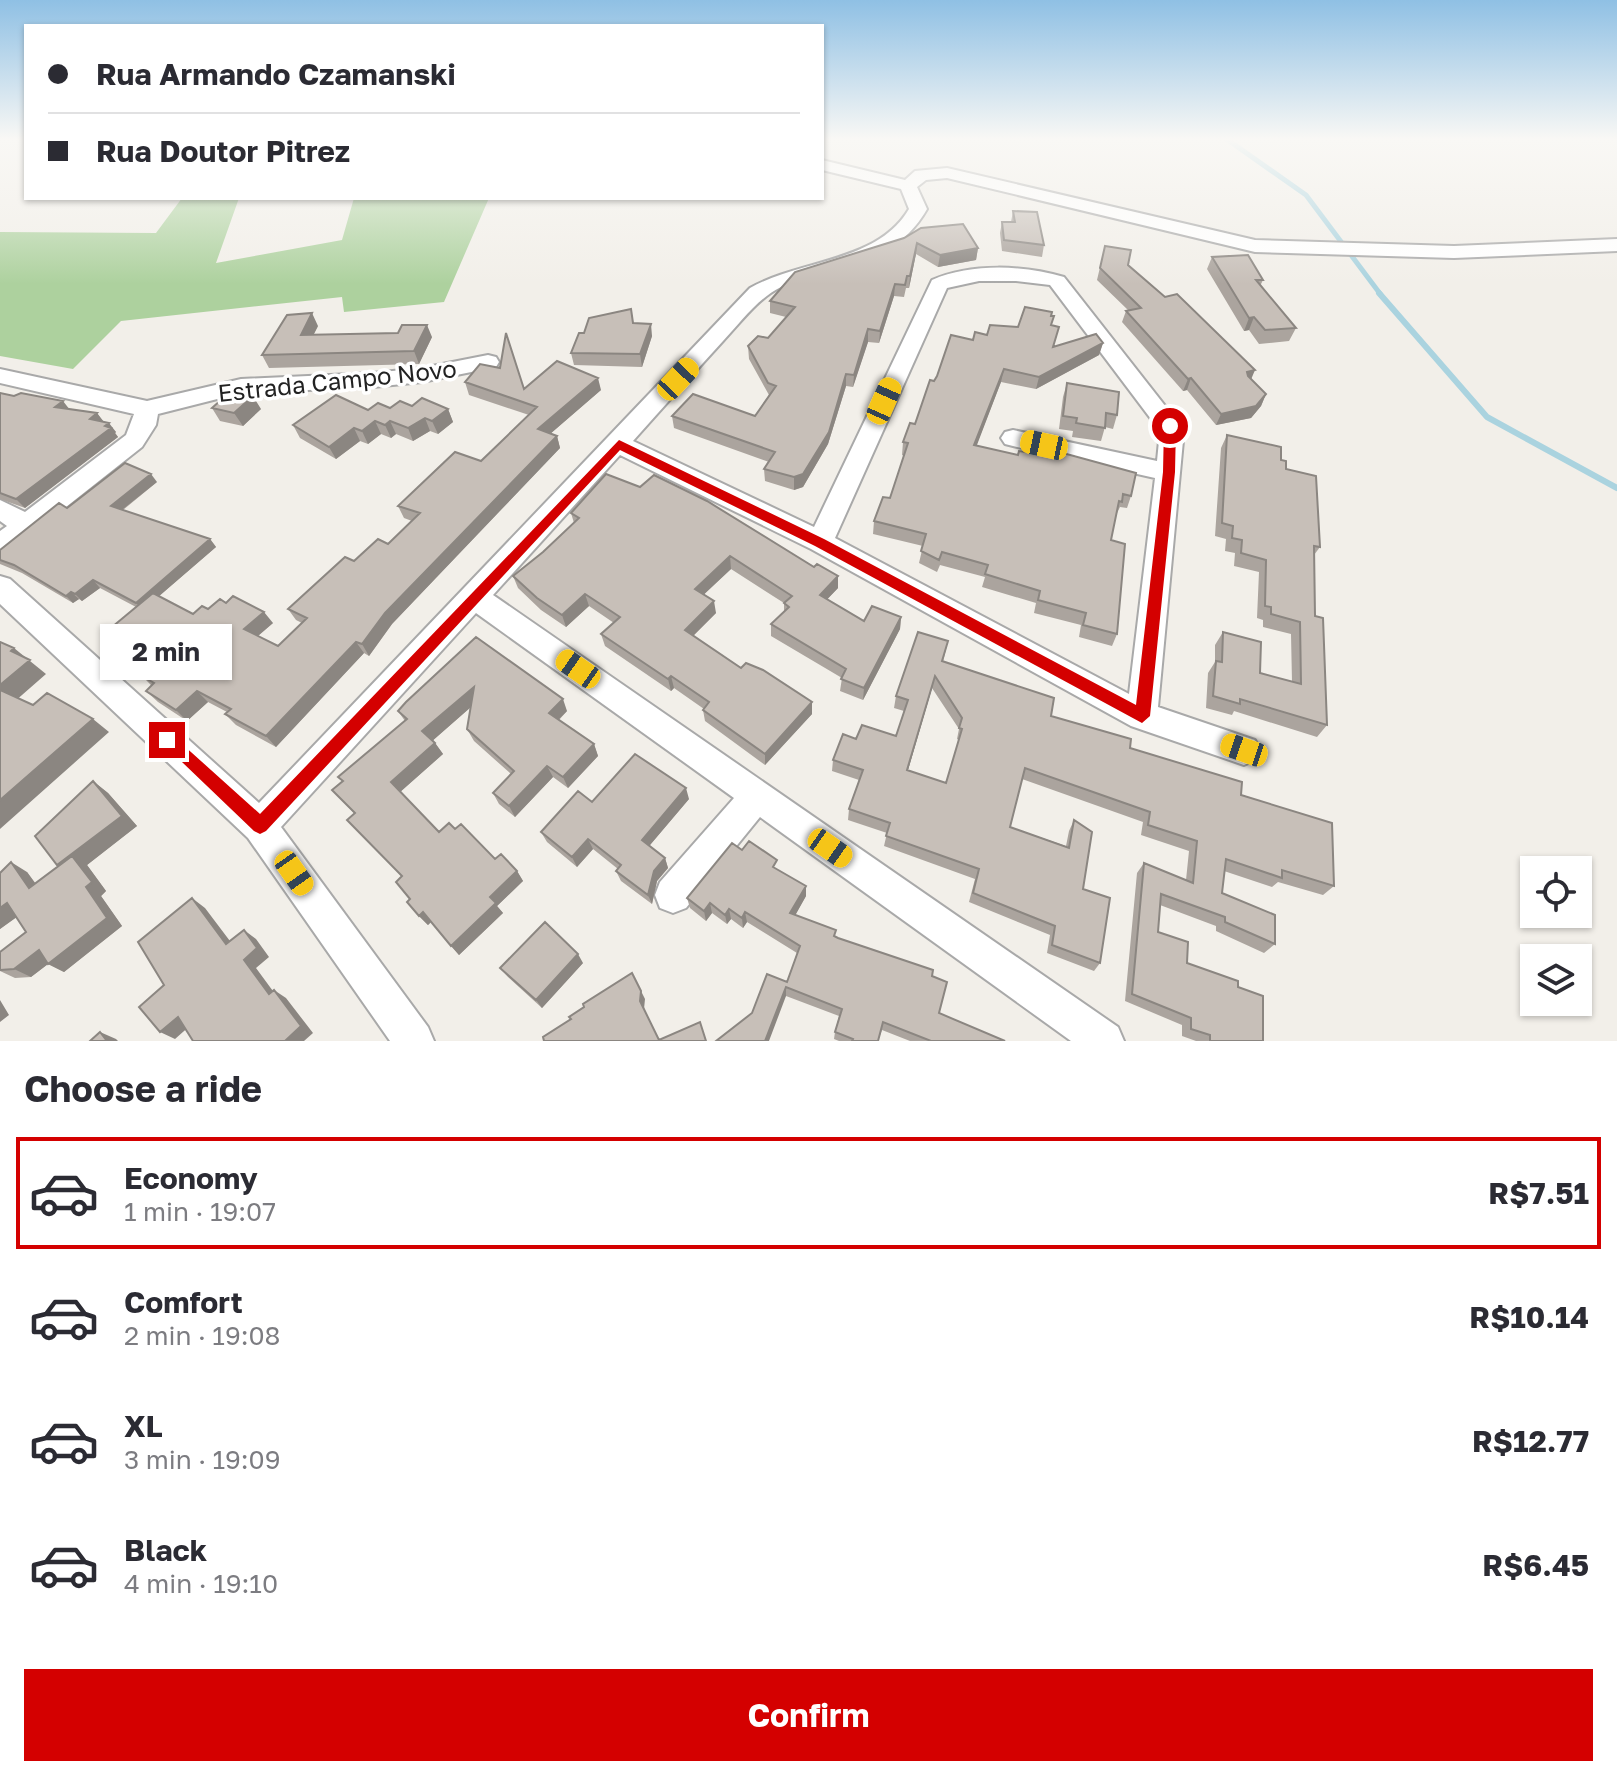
<!DOCTYPE html>
<html lang="en">
<head>
<meta charset="utf-8">
<style>
	:root { --surface:#fff; --page:#f7f7f7; --text:#2b2b33; --muted:#7c7c81; --line:#e1e1e2; --accent:#d40000 }
	body { margin:0; font-family:"Golos Text",sans-serif; background:var(--page); color:var(--text); height:100vh; display:flex; flex-direction:column; font-size:30px; white-space:nowrap }
	* { box-sizing:border-box; margin:0 }
	p { font-size:26px; color:var(--muted) }
	.icon { flex:none; width:44px; height:44px; fill:none; stroke:currentColor; stroke-width:2; stroke-linecap:round; stroke-linejoin:round }
	.map { position:relative; height:1041px; overflow:hidden }
	.panel { display:flex; flex-direction:column; background:var(--surface); flex:1 }
	.panel>* { flex:none }
	.banner { position:absolute; left:24px; top:24px; width:800px; height:176px; border-radius:0px; box-shadow:0 2px 6px #0004; display:grid; align-content:center; height:176px; padding:0 24px; background:var(--surface) }
	.buttons { position:absolute; left:1520px; top:856px; display:grid; gap:16px }
	.buttons a { display:grid; place-items:center; width:72px; height:72px; border-radius:0px; background:var(--surface); box-shadow:0 2px 6px #0004; font-size:40px }
	.end { position:absolute; width:36px; height:36px; margin:-18px; border:10px solid #d40000; background:#fff; box-shadow:0 0 0 4px #fff }
	.from { border-radius:50% }
	.bubble { position:absolute; height:56px; border-radius:0px; background:var(--surface); box-shadow:0 2px 6px #0004; font-size:26px; font-weight:700; line-height:56px; text-align:center }
	.car { position:absolute; width:24px; height:48px; margin:-24px -12px; border-radius:10px; box-shadow:0 0 6px 2px #0007; background:linear-gradient(#f5c518 24%,#345 0 40%,#f5c518 0 76%,#345 0 86%,#f5c518 0) }
	.banner b { display:flex; align-items:center; gap:28px; height:76px; font-size:30px }
	.banner b+b { border-top:2px solid var(--line) }
	.banner i { width:20px; height:20px; background:var(--text) }
	ul { padding:0; list-style:none }
	li { display:flex; align-items:center; gap:24px; height:112px; margin:0 16px 12px; padding:0 8px; border:4px solid transparent; border-radius:0px }
	li div { flex:1 }
	li b { display:block; font-size:30px }
	li em { font-style:normal; font-weight:700 }
	li.active { border-color:var(--accent) }
	li>.icon { width:72px; height:72px; stroke-width:1.5 }
	h2 { padding:0 24px; font-size:36px; line-height:96px }
	.button { display:flex; gap:16px; margin-top:auto; padding:16px 24px }
	.button a { flex:1; height:92px; border-radius:0px; background:var(--accent); color:#fff; font-size:32px; font-weight:700; line-height:92px; text-align:center }
	.map>svg:first-child { display:block }
	.forest { fill:#add19e }
	.lines { fill:none; stroke-linecap:round; stroke-linejoin:round }
	.stream-far1 { stroke:#aad3df; stroke-width:5 }
	.stream { stroke:#aad3df; stroke-width:6 }
	.minor-casing { stroke:#a9a9a9; stroke-width:4 }
	.minor { fill:#fff; fill-rule:evenodd }
	.wall { fill:#aba49e; fill-rule:evenodd }
	.shaded-wall { fill:#8b8681 }
	.building { fill:#c7bfb8; stroke:#8b8681; stroke-width:2; fill-rule:evenodd }
	.route { fill:#d40000 }
	.labels { text-anchor:middle; dominant-baseline:central; stroke-width:7; stroke-linejoin:round; paint-order:stroke }
	.street-label { font-size:24px; fill:#222; stroke:#fff }
</style>
</head>
<body>
<div class="map">
<svg width="1617" height="1041" viewBox="0 0 1617 1041">
	<rect width="100%" height="100%" fill="#f2efe9"/>
	<path class="forest" d="M182,198h57l-23,65 126,-23 12,-42h135l-45,104 -100,10 -2,-15 -221,24 -48,48 -73,-13v-124l156,1z"/>
	<g class="lines">
		<path class="stream-far1" d="M1225,138l81,57 75,100"/>
		<path class="stream" d="M1379,293l108,124 130,71"/>
		<defs>
			<path id="minor" d="M822,160l83,20 10,-9 32,-3 308,72 199,6 163,-7v12l-163,7 -199,-6 -308,-74 -21,2 -9,7 10,22c-35,61 -91,50 -146,78 -24,12 -40,35 -58,54 -30,33 -60,66 -90,100l181,86 118,-247c39,-17 92,-15 132,-3l120,153 -26,277 97,33 5,10 -5,10 -11,5 -113,-39 -320,-177 -191,-94 -127,140 625,432 6,14h-53l-311,-224 -74,91 -13,5 -13,-5 -5,-13 5,-13 74,-84 -258,-185 -195,214 147,200 6,14h-44l-142,-203 -248,-234v-28l10,3 249,224 491,-515c51,-29 127,-25 159,-79l-8,-20 -79,-19zM1016,281l34,4 110,146 -3,30 -144,-31 -8,2 -4,6 4,6 8,2 142,32 -26,216 -294,-156 112,-250 32,-7z
				M488,355l8,2 3,5 -3,5 -74,15 -49,5 -132,6 -83,21 -2,11 -14,22 -133,105 -9,3v-24l7,-5 -7,-5v-21l25,12 101,-77 8,-21 -134,-31v-14l147,32 94,-22 132,-6 49,-5z"/>
		</defs>
		<use href="#minor" class="minor-casing"/>
		<use href="#minor" class="minor"/>
	</g>
	<path class="wall" d="M1013,211l31,34 -2,12 -40,-6 -2,-18 2,-11h9z
		M904,238l74,10 -2,12 -38,7 -22,-13 -7,34h-3l-2,9 -10,-1 -15,47 -11,-1 -15,45 -7,-1 -18,58 -25,43 -9,3 -29,-9 -1,-12 5,-7 -95,-34 -2,-12h83l14,-21 -20,-36 -1,-13 20,-8 18,-21 -16,-4v-12z
		M1105,246l23,19 138,129 -5,12 -10,12 -35,7 -29,-35 -4,1 -61,-69 4,-11 2,-1 -31,-30z
		M1212,257l51,23 -3,6 36,42 -7,13 -30,3 -10,-14 -5,1 -37,-62z
		M1051,316l3,31 49,-4 -4,12 -63,34 -35,-7 -25,64 155,50 -4,12 -7,-1 -4,8 -5,25 6,94 -5,12 -33,-9 2,-12 -47,-12 2,-10 -54,-16 3,-10 -45,-12 -3,7 -18,-9 4,-17 -50,-12 1,-13 16,-23 14,-42 -2,-1 1,-13 12,-18 19,-43 39,-41 45,-13z
		M633,323l19,13 -10,31 -68,-2 -3,-12 13,-20z
		M318,326l-5,9 119,2 -13,27 -150,4 -7,-13z
		M465,382l59,7 77,1 -50,43 6,3 3,12 -168,176 -23,32 -5,-3 -88,94 -40,-22 -11,-11 2,-2 -19,-10 -21,19 -29,-19 -12,-11 6,-5 -10,-10 2,-3 -23,-14 -12,-12 12,-10 -9,-10 24,-20 -36,-19 -18,13 -3,-2 -6,4 -51,-30 -22,-9v-14l67,-42 90,-26 -34,28 87,29 6,8 -57,49 34,18 15,-5 65,14 -15,13 20,10 24,-23 -6,-3 -8,-11 66,-48 34,-17 24,-23 -8,-3 -6,-12 83,-45 48,-46 -60,-20z
		M1067,383l50,32 -4,14 -8,-2 -4,14 -29,-4 1,-6 -14,-2 4,-32z
		M0,393l69,16 28,4 6,9 13,10 -1,1 3,4 -93,71 -25,-9z
		M412,406l36,3 5,13 -15,12 -8,-3 -17,10 -17,-7 -5,4 -10,-4 -13,10 -8,-3 -24,18 -36,-21 -7,-13 75,-15z
		M212,408l49,1 -18,17 -23,-5z
		M1227,435l54,25 5,9 34,78 -6,8 1,61 12,109 -10,12 -83,-26 -2,4 -26,-7 2,-35 7,-11v-17l8,-13 37,41 32,9 -1,-48 -28,-7v-7l-6,-2 2,-46 -25,-6 1,-13 -10,-2 1,-12 -11,-3 6,-88z
		M606,474l232,114 -11,11 37,22 37,-4 -1,12 -37,71 -23,-9 2,-13 -71,-42v-12l13,-13v-8l-53,-34 -27,25 12,19 -23,23 119,78 -47,51 -60,-44 -2,-11 1,-1 -30,-21 -3,3 -66,-45 -4,-12 13,-11 -25,-17 -23,21 -25,-17 -23,-22 -5,-12 30,-24 31,-29 -3,-10z
		M948,641l-5,21 108,54 190,79 93,91 -11,9 -45,-13 -6,5 -48,-16 -2,22 53,51 -11,9 -48,-22v-5l-56,-21 -2,27 29,31 51,24 25,54h-67l-14,-5v-11l-57,-24 12,-128 7,-10 42,17 3,-29 -48,-16 2,-13 -121,-43 -12,48 56,19 3,-15 5,-11 9,69 17,74 -6,8 -47,-18 3,-18 -81,-33 6,-23 -91,-33 3,-13 -39,-13 1,-11 10,-29 -27,-9 1,-11 23,-21 40,-3 8,-25 -10,-3 2,-12zM932,688l27,41 -2,10 2,1 -13,43 -38,-13z
		M406,702l161,9 -8,9 35,24 4,12 -30,32 -15,-11 -38,40 -16,-13 -6,-11 18,-19 -37,-33 -7,-12 4,-22 -38,33 10,14 -43,38 39,40 16,-3 40,30 22,12 6,10 -26,25 6,7 -44,42 -28,-33 -3,3 -9,-9 -9,-17 -9,-23 -47,-63 -22,-23 73,-69 -7,-10z
		M93,781l15,12 29,33 -50,39 19,26 -5,5 21,30 -58,46 -16,-8 -17,13 -16,1 -15,-7v-19l26,-20 -10,-15 -16,12v-56l27,-1 9,12 23,-18z
		M689,799l-40,47 16,12 3,10 -11,13 -5,23 -31,-23 -5,-10 2,-2 -25,-20 -16,18 -30,-25 -6,-10 51,-30z
		M742,850l64,36v10l-11,19 41,22 96,39 7,37 66,28h-95l-28,-11 -4,11h-39l-5,-2 1,-7 4,-16 -53,-20 -34,17 35,-31 10,-29 -50,-31 -4,6 -12,-9 -4,5 -15,-11 -6,8 -16,-13 -3,-10z
		M583,963l-41,45 -34,-31 -8,-9z"/>
	<path class="shaded-wall" d="M917,243l-1,11 -7,34 1,-12z
		M978,248l-2,12 -38,7 2,-12z
		M895,284l-1,12 -15,47 1,-12z
		M312,313l6,13 -11,22 -6,-13z
		M1254,317l-5,13 -5,1 5,-13z
		M651,324l1,12 -10,31 -2,-13z
		M427,325l5,12 -13,27 -5,-13z
		M868,329v13l-15,45 1,-12z
		M1103,343l-4,12 -63,34 3,-12z
		M1004,369l-3,13 -29,76 2,-13z
		M1255,370l-5,12 -3,-10z
		M846,374v12l-18,58 -25,43 -9,3v-13z
		M598,378l3,12 -59,51 -4,-12z
		M1191,378l-4,12 -4,1 5,-12z
		M1266,394l-5,12 -10,12 -35,7 5,-11z
		M253,396l8,13 -18,17 -9,-13z
		M63,401l7,9 -15,-3z
		M448,409l5,13 -15,12 -6,-13z
		M97,413l7,9 -14,-3z
		M425,418l5,13 -17,10 -5,-13z
		M375,421l6,13 -13,10 -6,-13z
		M390,421l6,13 -5,4 -6,-13z
		M109,423l7,9 -1,1 3,4 -93,71 -9,-9z
		M354,428l6,13 -24,18 -7,-12z
		M557,436l3,12 -168,176 -23,32 -7,-12 23,-31z
		M151,474l6,8 -39,31 -7,-7z
		M210,539l6,8 -73,63 -7,-7z
		M730,556l1,13 -34,32 -2,-12z
		M838,576v12l-18,19v-12z
		M93,580l7,8 -18,13 -7,-7z
		M71,592l8,7 -6,4 -7,-7z
		M585,594l4,12 -23,21 -4,-12z
		M714,601l2,12 -29,29 -2,-12z
		M264,612l9,11 -20,17 -9,-11z
		M901,617l-1,12 -37,71 1,-12z
		M356,642l8,11 -88,94 -10,-11z
		M14,648l32,26 -32,28 -14,-11v-6l11,-34z
		M671,676l3,12 -3,3 -3,-12z
		M935,676l-3,12 -27,92 2,-10z
		M474,687l6,12 -50,44 -8,-12z
		M197,691l11,11 -21,19 -11,-11z
		M563,699l4,12 -13,13 -5,-11z
		M812,702v12l-47,51v-11z
		M93,719l16,13 -109,97v-29z
		M435,743l8,11 -44,39 -8,-11z
		M594,744l4,12 -30,32 -5,-11z
		M547,766l6,11 -38,40 -6,-11z
		M93,781l15,12 29,33 -50,39 19,26 -5,5 21,30 -58,46 -16,-8 -17,13 -17,-8 25,-19 35,-75 -17,-10z
		M686,788l3,11 -44,52 -3,-11z
		M588,839l5,10 -16,18 -5,-10z
		M665,858l3,10 -11,13 -5,23 -4,-9 6,-24z
		M11,862l16,10 18,25 -16,-9z
		M517,871l6,10 -26,25 6,7 -44,42 -8,-9 39,-49z
		M806,886v10l-15,27 -1,-10z
		M192,898l13,10 34,45 -13,-9z
		M7,903l17,9 -24,17v-21z
		M710,903l2,10 -6,8 -2,-10z
		M729,909l2,10 -4,5 -2,-9z
		M423,912l9,9 -4,4 -9,-9z
		M745,912l2,10 -4,6 -1,-10z
		M244,930l12,9 13,18 -13,11 25,34 -12,-8 -25,-34z
		M578,954l5,9 -41,45 -6,-8z
		M786,987v9l-17,45h-4z
		M274,990l12,8 27,35 -9,8h-19z
		M641,991l4,8 -1,10 -4,-8z
		M0,1000l9,15 -9,7z
		M178,1017l14,7 -17,15 -15,-7z
		M100,1032l16,7 2,2h-11z"/>
	<path class="building" d="M1013,211l24,1 7,33 -40,-5 -2,-18h13z
		M963,224l15,24 -38,7 -23,-12 -7,33h-3l-2,9 -10,-1 -15,47 -12,-2 -14,46 -8,-1 -17,58 -26,42 -9,3 -30,-8 11,-17 -103,-36 21,-22 62,22 21,-30 -8,-3 -20,-37 10,-10 10,2 27,-31 -25,-6 25,-29 109,-34 17,-10z
		M1105,246l26,4 -3,15 37,32 12,-3 78,76 -8,2 1,4 18,18 -10,12 -35,8 -30,-36 -3,1 -62,-68 15,-3 -41,-40z
		M1248,255l15,25h-7l40,48 -31,2 -11,-13 -5,1 -37,-61z
		M1025,307l27,5 -1,4h3l-3,9 8,2 -6,20 43,-13 7,9 -64,34 -35,-8 -30,76 44,10 1,-4 7,1 25,5 1,-7 84,23 -5,23 -8,-2 -1,8 -3,-1 -8,39 14,4 -8,90 -34,-9 3,-12 -48,-13 2,-9 -55,-17 3,-9 -46,-13 -3,8 -18,-9 5,-17 -52,-13 9,-24 7,1 18,-55 -5,-1 7,-19 5,1 15,-44 4,1 3,-5 14,-41 22,5 2,-8 12,3 3,-10 28,2z
		M631,309l2,14 18,1 -11,30 -69,-1 8,-20h5l5,-15z
		M312,313l-11,22 97,-2 4,-8h25l-13,26 -152,4 25,-40z
		M506,333l18,56 33,-28 41,17 -60,51 19,7 -172,177 -23,31 -6,-2 -90,94 -41,-22 6,-5 -34,-18 -21,19 -30,-19 8,-8 -12,-7 5,-5 -38,-24 16,-13 -13,-7 41,-34 40,21 9,-8 6,3 12,-10 6,4 7,-7 31,16 -20,17 34,17 29,-28 -19,-9 57,-52 9,4 24,-22 10,5 32,-31 -22,-7 57,-54 26,9 56,-54 -72,-25 15,-18 20,4z
		M1067,383l52,9 -2,23 -11,-2 -1,15 -29,-5 1,-5 -14,-2z
		M231,391l22,5 -19,17 -22,-5z
		M0,393l14,3 7,-3 42,8 -8,6 42,6 -7,6 19,4 -4,3 6,2 -95,71 -16,-6z
		M336,395l32,15 10,-7 12,5 10,-7 12,5 10,-8 26,11 -16,12 -7,-3 -17,10 -18,-7 -5,4 -10,-4 -13,10 -8,-3 -25,19 -36,-22z
		M1227,435l54,12v13l5,1v8l30,7 4,71 -6,-1 1,70 8,2 4,107 -87,-26v5l-27,-8 3,-35 6,1 1,-30 38,10 -1,31 41,11 -1,-62 -29,-8v-7l-6,-1 1,-46 -25,-7 1,-13 -10,-2 1,-12 -11,-3z
		M125,463l26,11 -40,32 99,33 -74,64 -43,-23 -18,14 -4,-2 -5,4 -52,-31 -14,-5v-10l59,-47 8,5z
		M606,474l34,13 14,-12 53,26 107,66 3,-3 21,12 -18,19 44,26 8,-15 29,11 -37,71 -23,-9 5,-10 -75,-45 18,-17 -5,-4 8,-7 -62,-40 -35,33 19,12 -29,29 56,38 5,-5 17,7 49,32 -47,52 -62,-44 6,-8 -38,-26 -3,3 -67,-45 19,-17 -35,-23 -23,21 -25,-17 -24,-22 30,-24 36,-34 -8,-5z
		M918,632l30,9 -6,20 112,37 -3,18 80,23 -1,9 112,34 -1,13 91,28 2,63 -52,-16v8l-56,-19 -4,34 53,22v29l-50,-22v-5l-64,-23 -3,38 30,10 -1,21 51,18v6l25,9v45h-53v-6l-19,-6v-11l-59,-24 12,-131 49,20 4,-42 -49,-16 2,-13 -125,-44 -15,59 59,21 5,-28 18,12 -9,57 27,9 -10,65 -48,-18 3,-19 -82,-33 6,-24 -93,-33 4,-13 -41,-14 14,-39 -30,-10 10,-26 13,5 6,-14 34,11 12,-36 -12,-4zM935,676l27,42 -3,10 3,1 -16,54 -39,-13z
		M476,637l87,62 -14,14 45,31 -31,33 -16,-11 -38,40 -16,-13 21,-22 -47,-42 7,-42 -52,44 13,12 -44,39 48,50 10,-9 6,6 6,-5 34,35 6,-5 16,17 -27,26 6,6 -45,43 -28,-34 -4,4 -12,-14 3,-3 -14,-17 6,-6 -55,-56 8,-7 -23,-23 11,-9 -5,-4 69,-58 -9,-8 8,-9z
		M0,642l14,6 -3,3 19,9 -30,25z
		M0,690l33,15 14,-12 46,26 -93,81z
		M635,754l51,34 -44,52 23,18 -11,13 -6,24 -32,-24 5,-6 -33,-26 -16,18 -31,-25 37,-41 14,11z
		M93,781l29,35 -65,49 -22,-29z
		M749,841l28,19 -4,7 33,19 -16,27 46,17 -2,6 4,2 95,32 -1,6 15,6 -8,31 66,28h-74l-48,-19 -5,19h-26l1,-2 -18,-7 7,-23 -56,-22 -21,54h-49l36,-28 15,-39 20,8 13,-36 -55,-34 -3,6 -13,-9 -4,6 -15,-12 -6,8 -17,-13 45,-55 10,7z
		M72,856l20,26 -6,5 21,31 -59,46 -9,-14 -25,19 -14,1v-18l26,-20 -19,-29 -7,5v-35l11,-11 18,26z
		M192,898l34,46 18,-14 13,18 -13,12 25,34 5,-4 27,36 -16,15h-92l-15,-24 -18,15 -21,-25 25,-22 -26,-43z
		M545,922l33,32 -42,46 -36,-32z
		M632,973l9,18 -1,10 19,39 41,-18 6,19h-162l-1,-4 28,-18 -2,-2 15,-10 -1,-3z
		M100,1032l7,9h-17z"/>
	<linearGradient id="sky" x2="0" y2="1"><stop stop-color="#8fc0e4"/><stop offset="0.49" stop-color="#f9f8f5"/><stop offset="1" stop-color="#f9f8f5" stop-opacity="0"/></linearGradient>
	<rect width="1617" height="284" fill="url(#sky)"/>
	<path class="route" d="M1170,422l6,4 -1,46 -25,244 -8,7 -327,-177 -195,-96 -354,381 -6,3 -6,-3 -95,-91 8,-7 5,2 88,79 359,-374 205,99 312,166 27,-233 1,-46z"/>
	<g class="labels">
		<g class="street-label">
			<text transform="translate(337 380) rotate(-6)">Estrada Campo Novo</text>
		</g>
	</g>
</svg>
<div class="buttons">
<a><svg class="icon" aria-label="locate" viewBox="0 0 24 24"><circle cx="12" cy="12" r="6"/><path d="M12 2v4M12 18v4M2 12h4M18 12h4"/></svg></a>
<a><svg class="icon" aria-label="layers" viewBox="0 0 24 24"><path d="M12 4l9 5-9 5-9-5zM3 14l9 5 9-5"/></svg></a>
</div>
<i class="end from" style="left:1170px;top:426px"></i>
<i class="end" style="left:167px;top:740px"></i>
<div class="bubble" style="left:100px;top:624px;width:132px">2 min</div>
<i class="car" style="left:678px;top:379px;rotate:43deg"></i>
<i class="car" style="left:884px;top:401px;rotate:24deg"></i>
<i class="car" style="left:1044px;top:445px;rotate:282deg"></i>
<i class="car" style="left:578px;top:669px;rotate:305deg"></i>
<i class="car" style="left:1244px;top:750px;rotate:289deg"></i>
<i class="car" style="left:830px;top:848px;rotate:125deg"></i>
<i class="car" style="left:294px;top:873px;rotate:145deg"></i>
<div class="banner">
<b><i class="from"></i>Rua Armando Czamanski</b>
<b><i></i>Rua Doutor Pitrez</b>
</div>
</div>
<section class="panel">
<h2>Choose a ride</h2>
<ul>
<li class="active"><svg class="icon" aria-label="car" viewBox="0 0 24 24"><path d="M5 17H2v-5l4-1 3-4h7l3 4 3 1v5h-3M9 17h6M6 11h13"/><circle cx="7" cy="17" r="2"/><circle cx="17" cy="17" r="2"/></svg><div><b>Economy</b><p>1 min · 19:07</p></div><em>R$7.51</em></li>
<li><svg class="icon" aria-label="car" viewBox="0 0 24 24"><path d="M5 17H2v-5l4-1 3-4h7l3 4 3 1v5h-3M9 17h6M6 11h13"/><circle cx="7" cy="17" r="2"/><circle cx="17" cy="17" r="2"/></svg><div><b>Comfort</b><p>2 min · 19:08</p></div><em>R$10.14</em></li>
<li><svg class="icon" aria-label="car" viewBox="0 0 24 24"><path d="M5 17H2v-5l4-1 3-4h7l3 4 3 1v5h-3M9 17h6M6 11h13"/><circle cx="7" cy="17" r="2"/><circle cx="17" cy="17" r="2"/></svg><div><b>XL</b><p>3 min · 19:09</p></div><em>R$12.77</em></li>
<li><svg class="icon" aria-label="car" viewBox="0 0 24 24"><path d="M5 17H2v-5l4-1 3-4h7l3 4 3 1v5h-3M9 17h6M6 11h13"/><circle cx="7" cy="17" r="2"/><circle cx="17" cy="17" r="2"/></svg><div><b>Black</b><p>4 min · 19:10</p></div><em>R$6.45</em></li>
</ul>
<div class="button"><a>Confirm</a></div>
</section>
</body>
</html>
